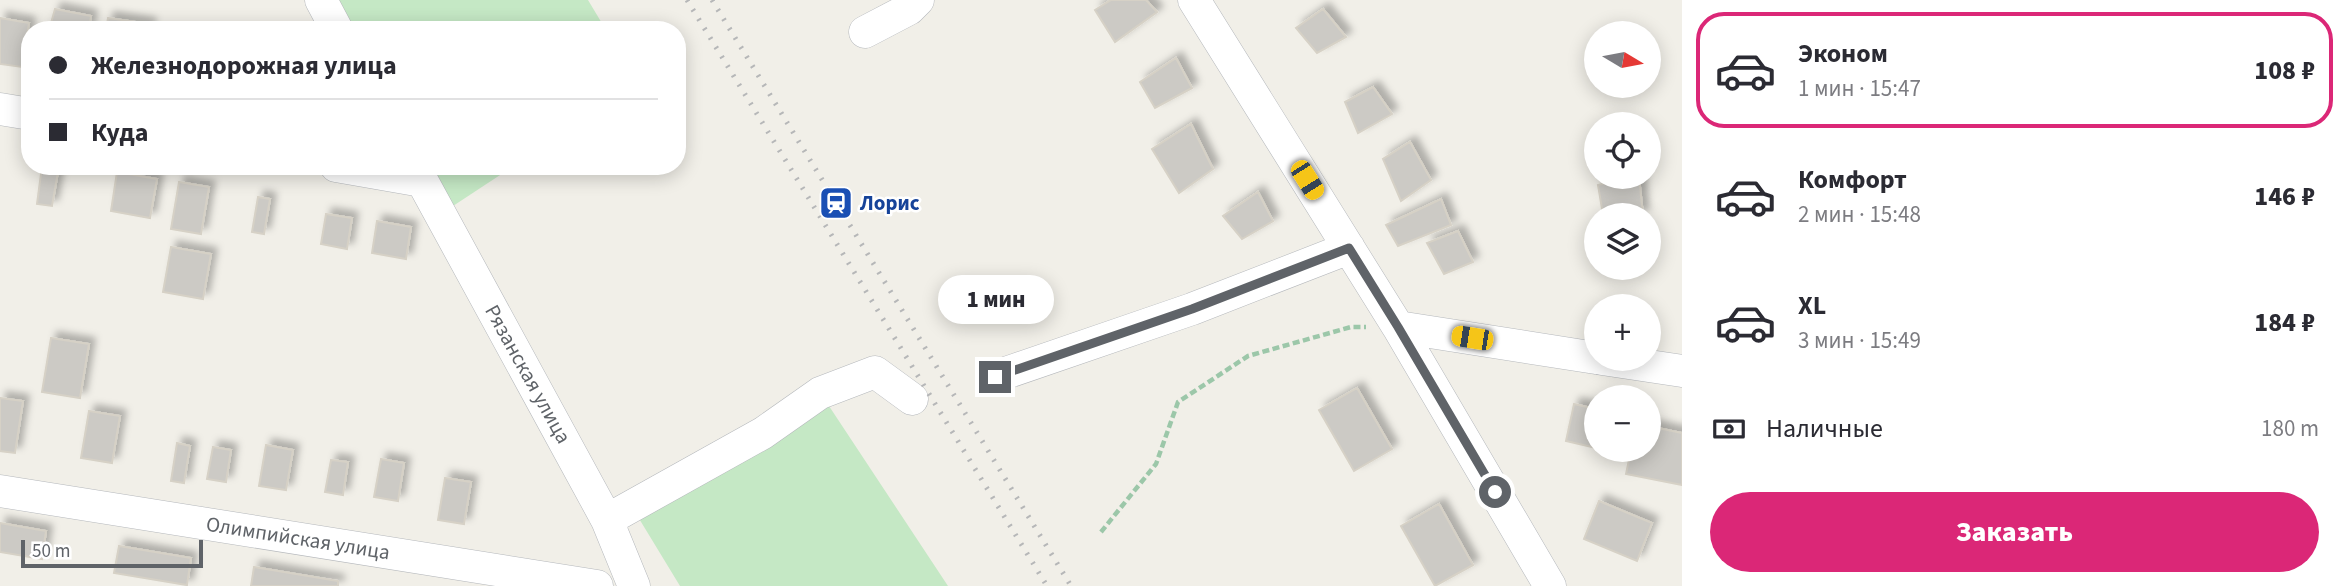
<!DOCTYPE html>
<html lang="ru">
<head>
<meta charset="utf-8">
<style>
	:root { --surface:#fff; --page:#f2f2f3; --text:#2b2b33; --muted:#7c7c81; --line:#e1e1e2; --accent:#db2777 }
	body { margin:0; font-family:"Source Sans 3",sans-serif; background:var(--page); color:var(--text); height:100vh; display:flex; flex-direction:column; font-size:26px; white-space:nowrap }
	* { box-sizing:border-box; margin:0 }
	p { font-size:23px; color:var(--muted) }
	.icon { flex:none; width:38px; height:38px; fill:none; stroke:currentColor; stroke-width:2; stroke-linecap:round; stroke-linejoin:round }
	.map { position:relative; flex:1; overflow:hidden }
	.details { display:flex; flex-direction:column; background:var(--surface); width:665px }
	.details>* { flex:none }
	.banner { position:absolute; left:21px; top:21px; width:665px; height:154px; border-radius:28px; box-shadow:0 4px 18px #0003; display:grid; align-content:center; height:154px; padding:0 28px; background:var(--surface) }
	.needle { width:46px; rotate:100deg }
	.buttons { position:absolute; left:1584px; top:21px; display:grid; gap:14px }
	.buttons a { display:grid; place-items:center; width:77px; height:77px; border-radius:50%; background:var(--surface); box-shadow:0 4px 18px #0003; font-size:35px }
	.scale { position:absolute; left:21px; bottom:18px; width:182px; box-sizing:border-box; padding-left:7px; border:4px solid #5f6368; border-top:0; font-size:19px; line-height:24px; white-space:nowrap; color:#5f6368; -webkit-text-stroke:5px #fff; paint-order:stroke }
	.end { position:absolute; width:32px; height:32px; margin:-16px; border:9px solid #5f6368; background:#fff; box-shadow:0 0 0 4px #fff }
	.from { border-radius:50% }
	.bubble { position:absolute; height:49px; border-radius:24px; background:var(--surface); box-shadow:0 4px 18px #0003; font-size:23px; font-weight:800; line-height:49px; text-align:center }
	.car { position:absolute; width:21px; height:42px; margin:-21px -10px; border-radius:9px; box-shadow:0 0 5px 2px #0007; background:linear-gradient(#f5c518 24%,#345 0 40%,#f5c518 0 76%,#345 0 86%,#f5c518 0) }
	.banner b { display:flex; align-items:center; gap:24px; height:66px; font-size:26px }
	.banner b+b { border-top:2px solid var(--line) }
	.banner i { width:18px; height:18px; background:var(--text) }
	ul { padding:12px 0 0; list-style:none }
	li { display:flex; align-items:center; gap:21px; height:116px; margin:0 14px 10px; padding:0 14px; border:4px solid transparent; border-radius:28px }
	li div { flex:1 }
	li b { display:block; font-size:26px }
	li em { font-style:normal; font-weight:800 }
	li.active { border-color:var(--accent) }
	li>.icon { width:63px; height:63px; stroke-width:1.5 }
	.pay { display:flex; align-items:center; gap:18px; height:77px; padding:0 28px; font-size:26px }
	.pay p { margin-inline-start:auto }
	.primary-button { display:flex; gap:14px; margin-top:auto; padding:14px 28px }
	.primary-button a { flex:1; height:80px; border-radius:42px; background:var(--accent); color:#fff; font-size:28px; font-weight:800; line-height:80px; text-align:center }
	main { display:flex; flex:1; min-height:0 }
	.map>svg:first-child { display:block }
	.green { fill:#c5e8c5 }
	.building { fill:#cccac5; stroke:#d6d1c6; stroke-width:2; filter:url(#shadow) }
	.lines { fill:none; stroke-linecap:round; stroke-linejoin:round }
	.minor-casing { stroke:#b5b8bc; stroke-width:33 }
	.path { stroke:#9cc7a9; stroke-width:4.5; stroke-dasharray:7 3.5; stroke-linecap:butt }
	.minor { stroke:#fff; stroke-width:32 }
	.rail { stroke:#b6b7b8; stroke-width:5; stroke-dasharray:2 9; stroke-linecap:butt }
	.route { stroke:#5f6368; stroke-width:9 }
	.labels { text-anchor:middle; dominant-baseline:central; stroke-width:5; stroke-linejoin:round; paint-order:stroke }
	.transit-label { font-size:21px; font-weight:bold; fill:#164399; stroke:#fff; text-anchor:start }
	.street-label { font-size:21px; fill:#5f6368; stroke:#fff }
</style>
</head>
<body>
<main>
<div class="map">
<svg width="1682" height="586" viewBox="0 0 1682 586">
	<defs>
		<filter id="shadow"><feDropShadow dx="6" dy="-6" stdDeviation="3.5" flood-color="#0004"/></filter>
	</defs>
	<rect width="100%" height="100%" fill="#f1efe8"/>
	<path class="green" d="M333,0h255l18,30h-256z
		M430,166h84l-61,40z
		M829,406l119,180h-268l-45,-74z"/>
	<path class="building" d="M1111,0h35l11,12 -42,30 -20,-32z
		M55,9l36,7 -2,14h-40z
		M1323,9l23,28 -29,16 -21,-25z
		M0,18l29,5 -7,44 -22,-3z
		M108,18l42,6 -1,6h-43z
		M1176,58l16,30 -37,20 -15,-26z
		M1373,87l19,27 -34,19 -13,-31z
		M1191,124l22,45 -34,24 -27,-44z
		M1410,142l21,38 -30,21 -18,-42z
		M42,166h17l-7,40 -15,-2z
		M117,172l40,7 -7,39 -39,-7z
		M1630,177h9l4,38h-40l-5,-30z
		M179,182l30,5 -8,47 -30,-5z
		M1258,192l15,29 -31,18 -19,-23z
		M258,197l12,2 -6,35 -12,-2z
		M1441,199l10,26 -53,21 -12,-21z
		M326,214l26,4 -5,31 -26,-5z
		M377,221l34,6 -5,32 -34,-6z
		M1458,231l15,31 -29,12 -17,-31z
		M171,247l40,7 -8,45 -40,-7z
		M51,338l38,6 -9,54 -38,-6z
		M1357,388l35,61 -38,22 -35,-61z
		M0,398l23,3 -8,52 -15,-2z
		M1574,404l22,5v39l-30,-7z
		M89,411l31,5 -8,47 -31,-5z
		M1648,426l34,7v52l-56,-11 5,-24h17z
		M177,443l13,3 -6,37 -13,-2z
		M266,445l27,5 -7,40 -27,-4z
		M213,447l18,3 -5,32 -19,-3z
		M381,459l23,4 -6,38 -24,-4z
		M331,460l17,2 -5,33 -18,-3z
		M445,478l26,4 -7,42 -26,-4z
		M1599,501l53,22 -15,38 -53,-22z
		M1439,504l34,61 -38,21 -34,-60z
		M0,523l46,8 -4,28 -42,-7z
		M119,546l72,12 -4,27 -73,-12z
		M254,567l84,14v5h-87z"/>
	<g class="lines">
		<defs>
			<path id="minor" d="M321,0l16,30
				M1194,0l204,327 152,259
				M865,32l44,-23 9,-9
				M0,109l30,5
				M336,166l86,15
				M414,166l193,354 27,66
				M1398,327l198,31
				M1602,359l80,12
				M994,377l198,-68 157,-61
				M0,491l597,95
				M607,520l156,-87 57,-40 55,-21 37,27"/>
		</defs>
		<use href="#minor" class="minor-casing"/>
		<path class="path" d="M1101,532l55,-68 22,-62 70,-46 103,-29h15"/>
		<use href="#minor" class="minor"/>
		<path class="rail" d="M687,0l360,586
			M712,0l359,586"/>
	</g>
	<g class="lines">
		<path class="route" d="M995,377l197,-68 157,-61 49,79 97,165"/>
	</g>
	<defs>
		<symbol id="station-square" viewBox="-11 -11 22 22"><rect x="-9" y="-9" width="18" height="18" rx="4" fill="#1a4fb4" stroke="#fff"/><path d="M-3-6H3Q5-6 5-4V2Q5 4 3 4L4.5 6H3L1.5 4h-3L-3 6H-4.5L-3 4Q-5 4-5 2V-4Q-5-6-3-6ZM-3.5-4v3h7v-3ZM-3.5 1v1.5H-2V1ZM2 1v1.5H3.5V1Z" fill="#fff"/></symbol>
	</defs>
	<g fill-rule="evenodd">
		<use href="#station-square" x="817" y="184" width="38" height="38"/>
	</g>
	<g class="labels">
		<g class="transit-label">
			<text x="860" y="203">Лорис</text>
		</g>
		<g class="street-label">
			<text transform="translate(528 374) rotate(61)">Рязанская улица</text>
			<text transform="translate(298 538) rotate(9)">Олимпийская улица</text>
		</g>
	</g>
</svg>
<div class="buttons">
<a><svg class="needle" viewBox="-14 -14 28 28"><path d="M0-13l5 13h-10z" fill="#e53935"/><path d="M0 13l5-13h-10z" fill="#7c7c81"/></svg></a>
<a><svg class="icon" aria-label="locate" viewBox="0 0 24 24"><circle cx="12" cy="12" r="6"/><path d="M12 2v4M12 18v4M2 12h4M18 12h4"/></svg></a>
<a><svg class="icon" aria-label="layers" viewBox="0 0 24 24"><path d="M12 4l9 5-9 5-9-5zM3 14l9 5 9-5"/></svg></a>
<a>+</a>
<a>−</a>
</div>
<div class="scale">50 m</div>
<i class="end from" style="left:1495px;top:492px"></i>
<i class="end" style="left:995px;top:377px"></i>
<div class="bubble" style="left:938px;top:275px;width:116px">1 мин</div>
<i class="car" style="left:1307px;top:180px;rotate:148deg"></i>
<i class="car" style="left:1472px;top:338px;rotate:279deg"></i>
<div class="banner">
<b><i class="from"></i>Железнодорожная улица</b>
<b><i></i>Куда</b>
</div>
</div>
<section class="details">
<ul>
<li class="active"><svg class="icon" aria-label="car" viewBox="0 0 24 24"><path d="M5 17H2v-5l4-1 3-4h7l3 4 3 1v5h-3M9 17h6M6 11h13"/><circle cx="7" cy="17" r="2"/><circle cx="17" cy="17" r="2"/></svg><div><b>Эконом</b><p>1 мин · 15:47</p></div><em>108 ₽</em></li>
<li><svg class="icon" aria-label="car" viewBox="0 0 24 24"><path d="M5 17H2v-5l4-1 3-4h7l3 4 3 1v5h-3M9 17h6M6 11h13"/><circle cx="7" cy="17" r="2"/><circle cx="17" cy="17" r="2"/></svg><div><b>Комфорт</b><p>2 мин · 15:48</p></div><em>146 ₽</em></li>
<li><svg class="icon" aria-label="car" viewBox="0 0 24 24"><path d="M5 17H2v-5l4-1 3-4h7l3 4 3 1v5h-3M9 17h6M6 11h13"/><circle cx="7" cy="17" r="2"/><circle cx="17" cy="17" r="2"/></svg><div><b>XL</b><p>3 мин · 15:49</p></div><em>184 ₽</em></li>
</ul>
<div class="pay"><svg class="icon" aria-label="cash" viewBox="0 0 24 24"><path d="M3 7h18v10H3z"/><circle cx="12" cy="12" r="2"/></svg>Наличные<p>180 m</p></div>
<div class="primary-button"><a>Заказать</a></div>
</section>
</main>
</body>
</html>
